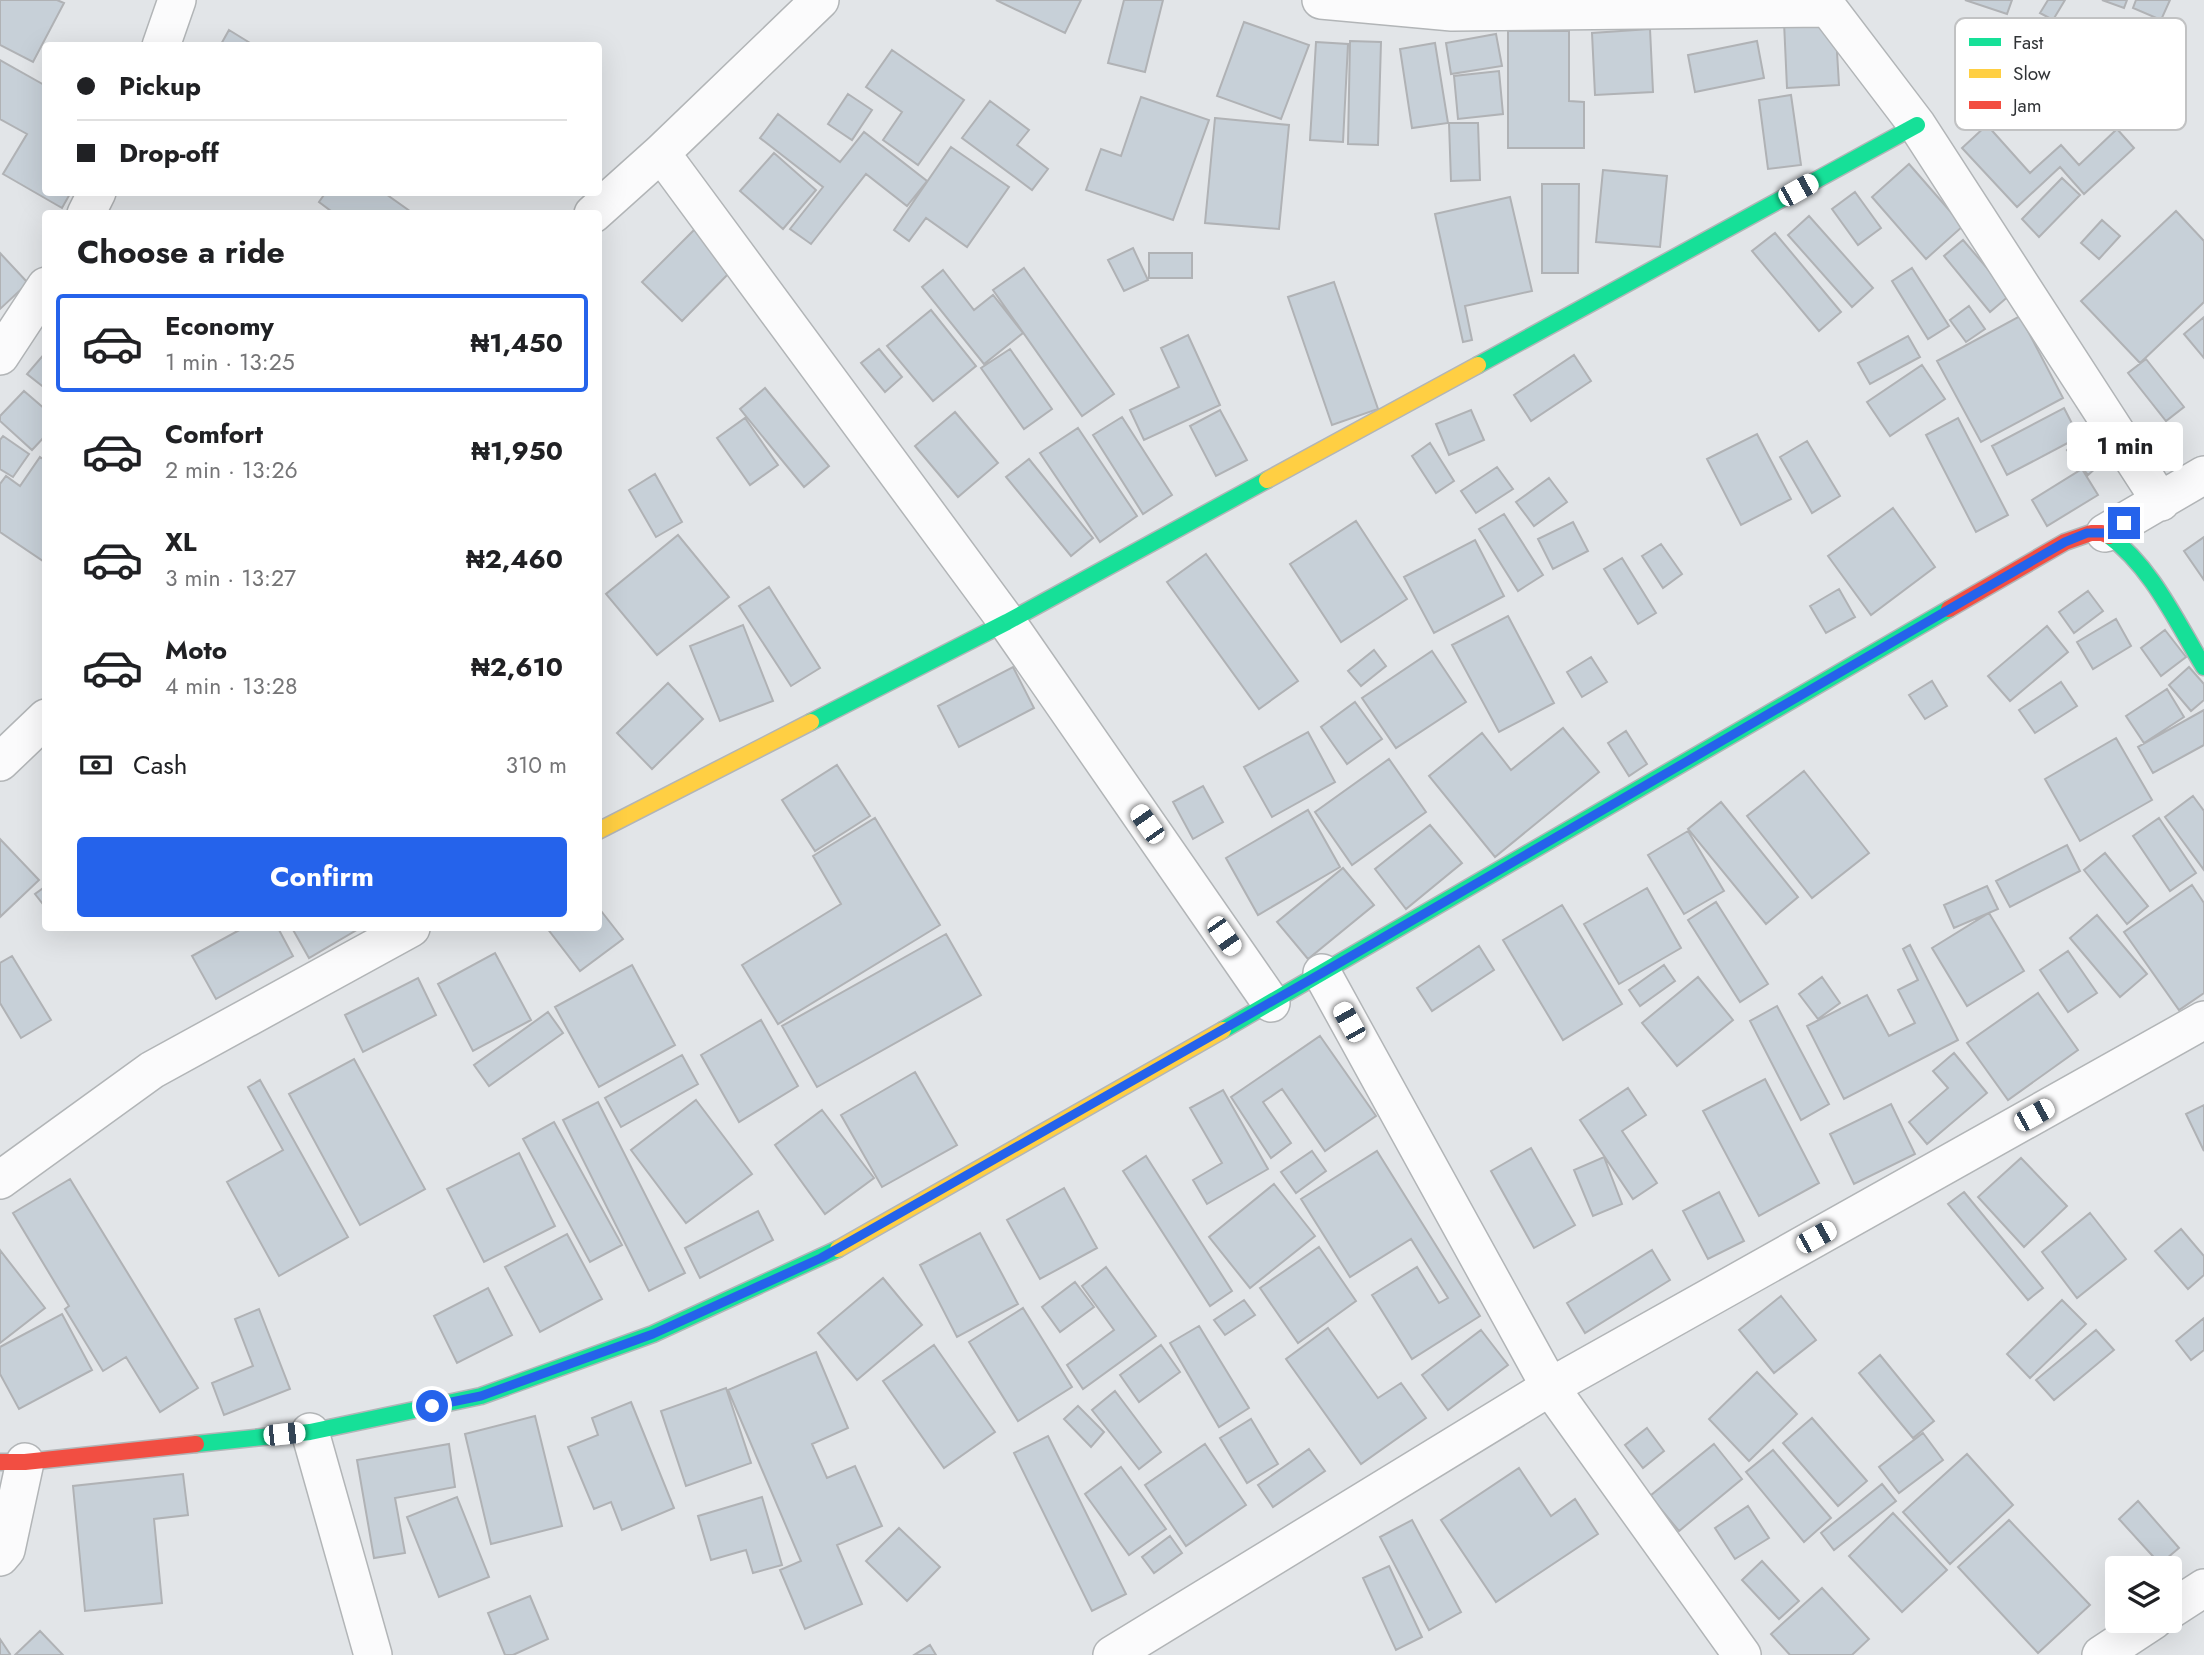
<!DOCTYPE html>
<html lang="en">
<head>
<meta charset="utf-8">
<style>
	:root { --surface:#fff; --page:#f6f6f6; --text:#202124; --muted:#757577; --line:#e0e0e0; --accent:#2563eb }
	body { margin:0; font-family:Jost,sans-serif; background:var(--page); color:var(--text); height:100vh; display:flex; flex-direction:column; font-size:26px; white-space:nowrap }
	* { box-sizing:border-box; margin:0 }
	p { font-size:23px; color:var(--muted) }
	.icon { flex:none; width:38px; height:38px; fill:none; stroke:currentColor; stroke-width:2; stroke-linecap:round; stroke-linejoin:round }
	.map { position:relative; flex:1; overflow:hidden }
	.sheet { position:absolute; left:42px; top:210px; width:560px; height:721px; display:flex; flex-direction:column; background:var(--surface); border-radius:7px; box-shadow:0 7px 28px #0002 }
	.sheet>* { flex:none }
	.banner { position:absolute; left:42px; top:42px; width:560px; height:154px; border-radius:7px; box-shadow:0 7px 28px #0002; display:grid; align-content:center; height:154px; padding:0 35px; background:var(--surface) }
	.buttons { position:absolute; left:2105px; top:1556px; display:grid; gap:14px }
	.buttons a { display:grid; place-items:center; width:77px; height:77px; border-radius:7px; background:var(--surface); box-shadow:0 7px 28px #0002; font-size:35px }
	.end { position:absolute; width:32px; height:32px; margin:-16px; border:9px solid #2563eb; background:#fff; box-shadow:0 0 0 4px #fff }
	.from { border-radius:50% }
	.bubble { position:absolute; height:49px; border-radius:7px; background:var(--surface); box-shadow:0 7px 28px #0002; font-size:23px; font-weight:700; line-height:49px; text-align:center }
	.car { position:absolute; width:21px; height:42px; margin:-21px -10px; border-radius:9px; box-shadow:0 0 5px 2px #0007; background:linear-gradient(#fff 24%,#345 0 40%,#fff 0 76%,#345 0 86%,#fff 0) }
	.banner b { display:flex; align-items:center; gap:24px; height:66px; font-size:26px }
	.banner b+b { border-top:2px solid var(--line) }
	.banner i { width:18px; height:18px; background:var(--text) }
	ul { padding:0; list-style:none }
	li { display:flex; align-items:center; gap:21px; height:98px; margin:0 14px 10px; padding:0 21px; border:4px solid transparent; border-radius:7px }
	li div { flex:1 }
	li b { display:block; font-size:26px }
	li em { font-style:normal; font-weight:700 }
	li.current { border-color:var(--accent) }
	li>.icon { width:63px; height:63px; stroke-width:1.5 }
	h2 { padding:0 35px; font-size:32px; line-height:84px }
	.pay { display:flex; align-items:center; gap:18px; height:77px; padding:0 35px; font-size:26px }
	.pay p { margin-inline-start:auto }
	.cta { display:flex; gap:14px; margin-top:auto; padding:14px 35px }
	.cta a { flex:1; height:80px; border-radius:7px; background:var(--accent); color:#fff; font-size:28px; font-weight:700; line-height:80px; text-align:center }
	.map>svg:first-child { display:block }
	.building { fill:#c7d0d8; stroke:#b0b2b5; stroke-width:2 }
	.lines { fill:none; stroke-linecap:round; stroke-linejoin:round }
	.street-casing { stroke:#b2b5b7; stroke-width:40 }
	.fast-casing { stroke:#b2b5b7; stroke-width:19 }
	.slow-casing { stroke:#b2b5b7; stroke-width:19 }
	.jam-casing { stroke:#b2b5b7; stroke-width:19 }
	.street { stroke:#fbfbfc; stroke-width:37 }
	.fast { stroke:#16e098; stroke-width:16 }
	.slow { stroke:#ffcf43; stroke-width:16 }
	.jam { stroke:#f24e42; stroke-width:16 }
	.route { stroke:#2563eb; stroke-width:9 }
	.key { fill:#fff; stroke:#c1c2c3; stroke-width:2 }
	.key-label { font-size:19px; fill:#313437 }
</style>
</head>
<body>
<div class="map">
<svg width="2204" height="1655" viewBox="0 0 2204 1655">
	<rect width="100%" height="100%" fill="#e2e5e8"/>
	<path class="building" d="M0,0h57l7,3 -31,59 -33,-17z
		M996,0h85l-16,33z
		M1124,0h39l-18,72 -37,-9z
		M1965,0h47l-5,14z
		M2048,0h17l-12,20 -13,-7z
		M2102,0h25l-3,8z
		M2136,0h34l-9,20 -28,-12z
		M1835,19l4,66 -52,3 -3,-66z
		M1244,22l65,23 -28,74 -64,-23z
		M1650,29l3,63 -58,3 -3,-62z
		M229,30l26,16h-35z
		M1508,31h61v70l15,1v46h-76z
		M1496,34l6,32 -51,8 -5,-31z
		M1350,41l31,1 -3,103 -30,-1z
		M1757,41l7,37 -69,14 -7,-37z
		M1316,42l32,2 -5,98 -33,-2z
		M1435,43l13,80 -36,5 -12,-79z
		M892,50l72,50 -46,65 -35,-25 19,-28 -36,-25z
		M0,60l46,26v106h25l-9,16 -59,-34 24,-40 -27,-15z
		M1499,71l4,43 -45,5 -4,-43z
		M848,94l24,16 -20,30 -24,-16z
		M1791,95l10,70 -33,4 -9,-69z
		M1141,97l68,23 -36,100 -87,-30 15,-41 20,7z
		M990,101l39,29 -12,15 31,24 -16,21 -70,-52z
		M778,114l62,48 24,-30 63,49 -20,25 -41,-32 -55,70 -21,-15 33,-42 -63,-49z
		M1215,118l74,7 -10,104 -74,-6z
		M1449,123h29l2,57 -29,1z
		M1987,125l43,48 31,-28 18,20 38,-36 17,19 -50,46 -24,-27 -43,40 -55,-59z
		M951,147l58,40 -42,60 -41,-29 -17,23 -15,-11z
		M774,153l42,37 -33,39 -43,-38z
		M1909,164l54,62 -37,33 -54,-62z
		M1603,170l64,6 -7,71 -64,-5z
		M2062,178l18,17 -41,42 -17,-18z
		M1542,184h37l-1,89h-36z
		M326,192h57l31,22h-79l-16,-12z
		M1855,192l26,36 -23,17 -26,-36z
		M1510,197l22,94 -67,15 7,34 -9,2 -28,-128z
		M2176,211l28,30v61l-64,61 -59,-62z
		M1809,216l64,72 -21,19 -64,-72z
		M2102,220l18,16 -21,23 -18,-16z
		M699,225l39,39 -56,57 -40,-39z
		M1775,233l66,79 -22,19 -67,-80z
		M1963,240l47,55 -20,17 -46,-56z
		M1133,248l15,32 -24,11 -16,-31z
		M0,253l28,30 -28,26z
		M1149,253h43v25h-43z
		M1024,268l90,126 -32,22 -89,-126z
		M1912,268l37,58 -21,13 -36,-58z
		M943,270l31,40 19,-15 30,38 -39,31 -62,-77z
		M1334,282l44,127 -46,16 -44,-128z
		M1969,306l16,23 -19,13 -16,-22z
		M931,310l45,56 -43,35 -46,-55z
		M2020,316l43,82 -82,44 -44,-81z
		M2204,317v41l-20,-24z
		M1188,335l32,70 -76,35 -14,-30 49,-23 -18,-39z
		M1908,336l12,21 -50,27 -12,-21z
		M879,349l23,28 -17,15 -24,-29z
		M1010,349l42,60 -28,20 -43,-61z
		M46,352v37l-19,-15z
		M1574,355l17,26 -60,40 -17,-26z
		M2146,359l38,48 -18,14 -38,-48z
		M1922,365l23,34 -55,37 -23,-34z
		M765,388l64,78 -25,21 -64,-78z
		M24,391l22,19v25l-14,15 -32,-29v-5z
		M2064,408l15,29 -72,38 -15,-29z
		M1220,410l27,50 -31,16 -26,-50z
		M1471,410l13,30 -35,15 -13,-31z
		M955,412l43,51 -40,34 -43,-51z
		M1122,417l50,78 -29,19 -50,-79z
		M745,418l33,47 -28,20 -33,-47z
		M1958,418l50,97 -32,17 -50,-97z
		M1078,428l59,88 -37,26 -60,-89z
		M1757,434l34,65 -50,26 -34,-66z
		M2085,434l21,25 -18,16 -21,-25z
		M3,436l26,18 -16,23 -13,-8v-29z
		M1807,441l33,55 -28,17 -32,-56z
		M1430,443l24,38 -18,12 -24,-37z
		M40,457l6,4v102l-46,-31v-48l6,-8 14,10z
		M1029,459l64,79 -22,18 -65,-79z
		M1497,467l16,22 -37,24 -15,-22z
		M2082,469l16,26 -51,31 -15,-26z
		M655,474l27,48 -26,15 -27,-47z
		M1549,478l18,24 -33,24 -18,-24z
		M1893,508l42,59 -64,48 -43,-59z
		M1504,514l39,61 -25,16 -39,-62z
		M1356,521l51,78 -66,43 -51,-78z
		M1573,522l15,29 -35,18 -15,-30z
		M678,535l51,62 -72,58 -51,-61z
		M2204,537v43l-20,-29z
		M1475,540l29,56 -70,37 -30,-56z
		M1661,544l21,30 -19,14 -21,-32z
		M1206,554l92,127 -39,28 -92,-127z
		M1622,558l34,55 -18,11 -34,-55z
		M769,587l51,81 -29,18 -52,-80z
		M1839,589l16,28 -29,16 -16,-27z
		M2088,591l15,20 -29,22 -15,-21z
		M1508,616l46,87 -55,29 -47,-87z
		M2116,619l15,27 -38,23 -16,-27z
		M743,625l30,76 -53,20 -30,-75z
		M2047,626l21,26 -58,49 -22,-25z
		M2165,630l21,27 -25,19 -20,-28z
		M1374,650l12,16 -25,20 -13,-15z
		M1432,651l34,51 -70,46 -34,-50z
		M1591,657l16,25 -25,15 -15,-25z
		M1013,667l21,41 -75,39 -21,-41z
		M2189,667l15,17v16l-13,11 -22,-26z
		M1932,681l15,25 -22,13 -16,-24z
		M2061,682l16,24 -42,27 -16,-23z
		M668,683l35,36 -51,50 -35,-36z
		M2167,689l17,28 -40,26 -18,-27z
		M1355,702l27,37 -35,25 -26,-37z
		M2204,710v35l-51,28 -15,-26z
		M1563,728l36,44 -104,85 -66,-81 53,-43 29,37z
		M1626,731l21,33 -18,12 -21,-33z
		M1308,732l27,50 -63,35 -28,-50z
		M2116,738l36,62 -72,41 -35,-62z
		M1389,759l37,53 -74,53 -37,-53z
		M837,765l33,51 -55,35 -33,-51z
		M1804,771l65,82 -57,45 -65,-82z
		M1203,786l20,36 -30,17 -20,-37z
		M2193,796l11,15v59l-39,-53z
		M1721,802l77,95 -32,27 -78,-95z
		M1308,810l32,57 -82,48 -32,-57z
		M875,818l65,107 -162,99 -36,-59 99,-61 -28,-48z
		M2159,818l37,55 -26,18 -37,-55z
		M1430,825l32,38 -56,46 -31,-40z
		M1688,831l36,60 -40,23 -36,-59z
		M0,839l39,41 -39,37z
		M2067,845l13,26 -70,36 -14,-26z
		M2105,853l43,53 -21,18 -43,-54z
		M1343,868l31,37 -66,54 -31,-37z
		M2192,885l12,18v90l-25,17 -55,-78z
		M46,886v22l-11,-14z
		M1987,886l11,23 -44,19 -10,-23z
		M1647,888l34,60 -62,36 -35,-60z
		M1716,902l52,82 -28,18 -52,-82z
		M1562,905l60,99 -59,36 -60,-100z
		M598,907l25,32 -43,32 -33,-43h51z
		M1989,913l35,58 -57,35 -35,-58z
		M2097,915l50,59 -27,23 -50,-59z
		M243,928h35l15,28 -77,43 -24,-43z
		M292,928h68l-51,30z
		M946,934l35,61 -164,92 -35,-61z
		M1910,945l48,95 -114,59 -37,-73 60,-31 22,41 26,-13 -17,-33 20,-10 -15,-31z
		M1479,946l15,24 -62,41 -15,-23z
		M2068,951l29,42 -29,19 -28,-42z
		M495,953l36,67 -58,31 -35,-67z
		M12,956l39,64 -30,18 -21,-35v-40z
		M632,965l43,80 -76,42 -44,-80z
		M1664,965l11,16 -35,25 -11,-16z
		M1698,977l35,43 -56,46 -35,-43z
		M1822,977l18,26 -22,16 -19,-25z
		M418,978l18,37 -73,37 -18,-37z
		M2038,993l40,57 -70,50 -41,-57z
		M1777,1006l52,98 -28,16 -51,-99z
		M548,1012l15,21 -74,53 -15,-21z
		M761,1020l37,66 -59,36 -38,-67z
		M1320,1036l56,80 -51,35 -43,-62 -19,13 28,41 -20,15 -40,-61z
		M1954,1053l33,40 -60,51 -18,-22 39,-34 -15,-17z
		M682,1055l16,29 -77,43 -16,-29z
		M354,1059l71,130 -65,36 -71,-131z
		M915,1072l42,73 -75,42 -41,-72z
		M1765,1079l54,104 -60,33 -56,-105z
		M260,1080l88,157 -69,39 -52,-94 56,-32 -35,-63z
		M1628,1088l18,27 -24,16 35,52 -24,16 -53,-79z
		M1223,1090l45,79 -61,35 -14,-24 29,-17 -32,-55z
		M696,1100l56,74 -66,49 -55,-73z
		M598,1102l87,171 -36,18 -86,-171z
		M1891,1104l24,50 -61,30 -24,-50z
		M2204,1105v46l-18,-37z
		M822,1110l52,68 -49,36 -50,-69z
		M554,1122l68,123 -32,17 -67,-123z
		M1531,1148l44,77 -41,23 -43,-77z
		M1312,1151l14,20 -30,22 -15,-21z
		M1377,1151l103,165 -68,43 -40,-64 45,-28 22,36 9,-5 -37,-59 -61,38 -49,-78z
		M519,1153l36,73 -71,36 -37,-73z
		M1146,1156l86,135 -22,15 -87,-135z
		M1604,1157l18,47 -29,12 -19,-46z
		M2021,1158l46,48 -43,41 -46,-50z
		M70,1179l128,209 -38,24 -34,-55 -23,14 -38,-62 4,-3 -56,-93z
		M1274,1184l41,52 -65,52 -41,-51z
		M1064,1188l33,60 -57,31 -33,-59z
		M1719,1192l25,49 -36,18 -25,-48z
		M1964,1192l79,96 -15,12 -80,-96z
		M758,1211l15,29 -73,38 -15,-30z
		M2090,1213l36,46 -49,39 -35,-46z
		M2181,1229l23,27v19l-16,14 -33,-38z
		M980,1233l38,71 -61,33 -37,-72z
		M567,1234l35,65 -62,33 -35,-65z
		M1319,1247l37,54 -58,42 -38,-55z
		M0,1250l45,58 -45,35z
		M1652,1250l18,30 -85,53 -18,-30z
		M1106,1267l50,69 -73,53 -16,-24 47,-35 -32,-44z
		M883,1278l39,47 -65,55 -39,-47z
		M1075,1282l19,25 -34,25 -18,-25z
		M488,1288l24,47 -55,28 -23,-47z
		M1781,1296l35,44 -42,33 -35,-43z
		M1244,1300l11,15 -30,20 -11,-15z
		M2062,1300l24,24 -56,54 -23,-24z
		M1023,1308l49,79 -54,34 -49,-79z
		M259,1309l31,80 -66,26 -12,-32 41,-17 -18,-47z
		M62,1314l30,56 -73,39 -19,-35v-27z
		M2204,1318v32l-13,10 -15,-19z
		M1199,1326l50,82 -30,19 -49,-84z
		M1328,1328l50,70 23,-15 25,35 -65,46 -75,-105z
		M1481,1330l27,35 -60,45 -26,-35z
		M2096,1330l18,20 -60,50 -18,-20z
		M934,1345l61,87 -51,36 -61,-87z
		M1161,1345l19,27 -41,30 -19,-27z
		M816,1352l32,76 -36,16 15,34 28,-12 27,60 -45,19 25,59 -57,25 -25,-59 21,-9 -73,-171z
		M1880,1355l54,66 -21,17 -54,-65z
		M1757,1372l40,42 -48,47 -40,-42z
		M726,1388l25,75 -65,23 -25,-75z
		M1115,1391l46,61 -22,17 -47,-59z
		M631,1402l43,106 -52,22 -11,-28 -17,7 -26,-62 30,-12 -6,-17z
		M1078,1406l26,26 -13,15 -27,-28z
		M535,1416l27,110 -71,18 -26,-110z
		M1812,1418l55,63 -29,25 -55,-63z
		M1251,1419l27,45 -31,19 -27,-45z
		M1647,1428l17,23 -21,17 -18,-23z
		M1923,1433l20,27 -44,33 -20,-26z
		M1048,1436l78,158 -34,17 -78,-158z
		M449,1444l6,43 -60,11 10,55 -31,5 -17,-98z
		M1205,1444l41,61 -60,41 -41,-61z
		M1714,1444l28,35 -63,52 -29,-35z
		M1309,1449l16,22 -52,36 -15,-22z
		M1773,1450l58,68 -27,24 -58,-70z
		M1967,1454l46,51 -63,59 -47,-52z
		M1121,1467l45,62 -37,26 -44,-61z
		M1519,1468l32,48 24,-17 23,35 -102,68 -55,-82z
		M183,1474l5,41 -34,4 8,84 -77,8 -12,-125z
		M1882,1484l14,17 -62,49 -13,-17z
		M457,1497l32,80 -50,20 -32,-80z
		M762,1497l20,68 -29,8 -7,-23 -35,10 -13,-44z
		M2138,1501l41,47 -19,16 -41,-45z
		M1748,1506l21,32 -34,21 -20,-31z
		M1893,1513l54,57 -45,42 -53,-56z
		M1412,1520l49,92 -32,18 -49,-93z
		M2009,1520l81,85 -52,48 -80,-86z
		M899,1528l41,39 -33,34 -41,-40z
		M1170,1536l12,17 -28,20 -12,-16z
		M1762,1561l37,40 -20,18 -37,-39z
		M1389,1566l33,71 -26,13 -33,-72z
		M1822,1588l47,51 -17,16h-62l-19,-21z
		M530,1596l18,43 -35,16h-8l-17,-42z
		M40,1631l23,24h-48z
		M0,1639l10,15 -2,1h-8z
		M930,1645l6,10h-22z"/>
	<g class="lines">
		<defs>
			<path id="street" d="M1321,0l131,12 376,-4
				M1825,0l3,8 89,117 244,377
				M161,46l16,-46
				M661,153l346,469 264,381
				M86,214l11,-22
				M593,214l68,-61 159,-153
				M0,356l46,-70
				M2105,533l99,-58
				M0,762l46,-44
				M1322,973l228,414 192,268
				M0,1180l152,-110 259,-142
				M310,1432l63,223
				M0,1557l6,-7 19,-88
				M2170,1610l34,-22
				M1112,1655l438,-268 654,-367
				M2101,1655l53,-35"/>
			<path id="fast" d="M1478,365l439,-240
				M2109,536c43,31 68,87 95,131
				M811,722l196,-100 260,-142
				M1223,1030l726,-421
				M196,1444l114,-12 171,-36 172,-62 185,-85"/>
			<path id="slow" d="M1267,480l211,-115
				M598,831l213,-109
				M838,1249l385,-219"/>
			<path id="jam" d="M1949,609l116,-67 26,-9h11l7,3
				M0,1462h25l171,-18"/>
		</defs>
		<use href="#street" class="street-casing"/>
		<use href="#fast" class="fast-casing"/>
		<use href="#slow" class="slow-casing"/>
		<use href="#jam" class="jam-casing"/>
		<use href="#street" class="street"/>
		<use href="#fast" class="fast"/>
		<use href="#slow" class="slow"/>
		<use href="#jam" class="jam"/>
	</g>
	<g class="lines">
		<path class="route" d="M432,1406l49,-10 172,-62 168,-76 501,-285 743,-431 22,-9h18l19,-10"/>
	</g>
	<rect x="1955" y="18" width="231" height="112" rx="10" class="key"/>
	<rect x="1969" y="38" width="32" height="8" fill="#16e098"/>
	<rect x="1969" y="69" width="32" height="9" fill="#ffcf43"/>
	<rect x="1969" y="101" width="32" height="8" fill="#f24e42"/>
	<g class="key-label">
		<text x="2013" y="49">Fast</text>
		<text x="2013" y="80">Slow</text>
		<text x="2013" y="112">Jam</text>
	</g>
</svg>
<div class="buttons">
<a><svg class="icon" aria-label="layers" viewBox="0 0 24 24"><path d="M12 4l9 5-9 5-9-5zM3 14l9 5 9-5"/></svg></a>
</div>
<i class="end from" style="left:432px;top:1406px"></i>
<i class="end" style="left:2124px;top:523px"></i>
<div class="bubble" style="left:2067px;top:422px;width:116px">1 min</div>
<i class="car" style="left:1798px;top:190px;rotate:61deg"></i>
<i class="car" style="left:1147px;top:824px;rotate:325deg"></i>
<i class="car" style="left:1224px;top:936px;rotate:145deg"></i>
<i class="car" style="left:1349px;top:1022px;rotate:331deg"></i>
<i class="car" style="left:2034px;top:1115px;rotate:61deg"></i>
<i class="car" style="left:1816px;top:1237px;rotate:61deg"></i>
<i class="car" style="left:284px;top:1434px;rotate:84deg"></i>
<div class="banner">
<b><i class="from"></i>Pickup</b>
<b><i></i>Drop-off</b>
</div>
<section class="sheet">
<h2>Choose a ride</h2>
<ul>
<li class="current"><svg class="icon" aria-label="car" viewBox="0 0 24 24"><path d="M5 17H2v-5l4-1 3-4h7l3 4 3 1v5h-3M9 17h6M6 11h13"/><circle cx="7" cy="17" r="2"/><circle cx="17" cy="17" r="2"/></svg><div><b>Economy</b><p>1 min · 13:25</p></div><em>₦1,450</em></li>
<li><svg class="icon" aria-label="car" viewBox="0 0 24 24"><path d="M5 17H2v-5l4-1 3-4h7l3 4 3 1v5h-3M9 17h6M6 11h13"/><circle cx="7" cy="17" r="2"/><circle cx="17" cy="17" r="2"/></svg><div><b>Comfort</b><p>2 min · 13:26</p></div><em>₦1,950</em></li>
<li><svg class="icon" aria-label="car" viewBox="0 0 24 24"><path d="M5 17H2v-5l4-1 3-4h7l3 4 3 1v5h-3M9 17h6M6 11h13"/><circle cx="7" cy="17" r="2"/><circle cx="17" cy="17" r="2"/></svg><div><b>XL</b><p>3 min · 13:27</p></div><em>₦2,460</em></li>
<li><svg class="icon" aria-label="car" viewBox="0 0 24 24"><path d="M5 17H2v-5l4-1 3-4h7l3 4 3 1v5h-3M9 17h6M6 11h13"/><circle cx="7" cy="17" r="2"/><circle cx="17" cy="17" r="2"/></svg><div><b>Moto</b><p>4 min · 13:28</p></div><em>₦2,610</em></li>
</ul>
<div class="pay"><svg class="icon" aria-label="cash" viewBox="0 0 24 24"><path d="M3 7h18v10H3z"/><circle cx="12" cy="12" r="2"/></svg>Cash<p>310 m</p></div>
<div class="cta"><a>Confirm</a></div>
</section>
</div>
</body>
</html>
